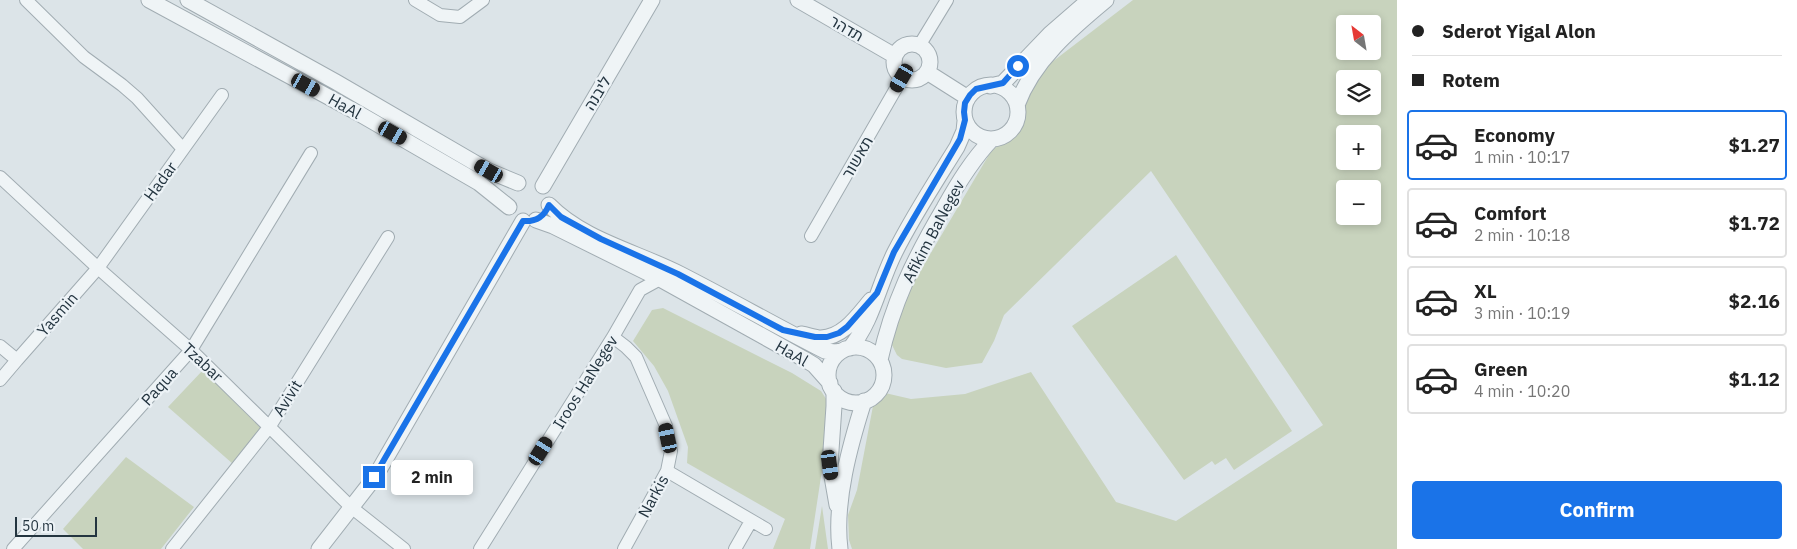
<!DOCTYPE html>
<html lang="en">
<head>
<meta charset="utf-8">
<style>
	:root { --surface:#fff; --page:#f6f6f6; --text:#222; --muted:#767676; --line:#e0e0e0; --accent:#1a73e8 }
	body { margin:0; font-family:"IBM Plex Sans",Heebo,sans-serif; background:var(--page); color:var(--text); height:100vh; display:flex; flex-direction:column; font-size:19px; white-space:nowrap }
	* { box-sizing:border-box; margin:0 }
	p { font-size:16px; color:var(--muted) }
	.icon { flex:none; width:28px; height:28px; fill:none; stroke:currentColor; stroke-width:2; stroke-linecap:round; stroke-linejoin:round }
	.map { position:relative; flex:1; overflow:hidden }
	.side { display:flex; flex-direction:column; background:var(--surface); width:400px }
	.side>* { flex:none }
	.top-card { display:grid; align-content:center; height:110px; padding:0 15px; background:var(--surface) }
	.needle { width:32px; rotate:329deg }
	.tools { position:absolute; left:1336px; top:15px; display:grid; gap:10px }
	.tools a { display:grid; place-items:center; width:45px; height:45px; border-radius:5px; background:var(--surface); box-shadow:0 2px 8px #0003; font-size:25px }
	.scale { position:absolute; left:15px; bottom:12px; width:82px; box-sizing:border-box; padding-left:5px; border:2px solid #243540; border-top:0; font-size:14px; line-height:18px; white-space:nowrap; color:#243540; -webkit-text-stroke:4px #ecf2f6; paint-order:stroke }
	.end { position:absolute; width:22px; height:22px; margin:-11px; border:6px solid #1a73e8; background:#fff; box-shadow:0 0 0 2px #fff }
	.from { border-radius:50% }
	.bubble { position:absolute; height:35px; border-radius:5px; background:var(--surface); box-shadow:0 2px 8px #0003; font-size:16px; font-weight:800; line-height:35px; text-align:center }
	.car { position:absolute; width:15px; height:30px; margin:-15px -8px; border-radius:6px; box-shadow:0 0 4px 1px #0007; background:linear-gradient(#222 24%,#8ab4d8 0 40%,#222 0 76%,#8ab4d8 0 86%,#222 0) }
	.top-card b { display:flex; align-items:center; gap:18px; height:48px; font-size:19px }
	.top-card b+b { border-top:1px solid var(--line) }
	.top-card i { width:12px; height:12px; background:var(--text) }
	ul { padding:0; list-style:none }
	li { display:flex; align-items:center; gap:15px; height:70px; margin:0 10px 8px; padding:0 5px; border:2px solid var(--line); border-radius:5px }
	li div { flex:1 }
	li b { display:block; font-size:19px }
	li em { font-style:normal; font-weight:800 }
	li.active { border-color:var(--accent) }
	li>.icon { width:45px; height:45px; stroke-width:1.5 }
	.button { display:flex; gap:10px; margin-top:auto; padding:10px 15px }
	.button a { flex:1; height:58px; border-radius:5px; background:var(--accent); color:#fff; font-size:20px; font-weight:800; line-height:58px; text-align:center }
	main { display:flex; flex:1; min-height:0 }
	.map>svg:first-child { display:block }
	.green { fill:#c8d3bd; fill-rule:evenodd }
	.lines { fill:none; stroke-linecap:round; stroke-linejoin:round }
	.minor-casing { stroke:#a1acb2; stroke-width:14 }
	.tertiary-casing { stroke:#a1acb2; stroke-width:17 }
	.minor { stroke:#eff4f6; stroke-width:12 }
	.tertiary { stroke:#eff4f6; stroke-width:15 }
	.route { stroke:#1a73e8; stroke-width:6 }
	.labels { text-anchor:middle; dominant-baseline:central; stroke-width:4.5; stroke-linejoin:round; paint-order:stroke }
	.street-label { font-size:16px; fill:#243540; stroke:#ecf2f6 }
</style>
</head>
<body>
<main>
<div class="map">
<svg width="1397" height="549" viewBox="0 0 1397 549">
	<rect width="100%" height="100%" fill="#dce4e8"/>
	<path class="green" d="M1133,0h264v549h-545l-3,-9 -1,-25 9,-25 16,-84 12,-13 26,6 54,-5 66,-22 85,130 60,19 147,-96 -172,-254 -147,144 -10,26 -12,22 -36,5 -44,-9 -5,-4 -6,-12 15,-48 84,-142 5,-5 19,-14 6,-7 4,-9v-14l15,-32zM1345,24h27v27h-27zM1345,79h27v27h-27zM1345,134h27v27h-27zM1345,189h27v27h-27z
		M1176,255l116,176 -58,39 -8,-12 -11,7 -3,-4 -28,19 -112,-154z
		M663,308l129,65 29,18 9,14 -1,19 -19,125h-37l12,-30 -98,-56 1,-16 -20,-56 -14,-25 -21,-25 19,-31z
		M203,370l58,58 -28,36 -65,-57z
		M126,457l68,50 -33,42h-78l-20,-20z
		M822,506l6,43h-13z"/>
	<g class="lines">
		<defs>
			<path id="minor" d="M26,0l58,57 38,28 15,13 46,51
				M415,0l25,15 20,2 23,-17
				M919,46l28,-46
				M0,177l98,91 93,82 160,157 53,42
				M811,236l91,-158
				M613,337l13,10 10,10 30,69 5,25 -4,20 -43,78
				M0,346l17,14 81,-92 124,-173
				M0,380l17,-20
				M667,471l99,58
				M13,549l178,-199 120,-197
				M172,549l98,-123 118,-189
				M480,549l133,-212 27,-47 20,-11
				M735,549l16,-28"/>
			<path id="tertiary" d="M149,0l209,113 121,70 30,24
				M188,0l148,82 153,89 29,12
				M798,0l97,56
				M894 62a18 18 0 1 1 36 0a18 18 0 1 1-36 0Z
				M927,72l41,26
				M964 112a27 27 0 1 1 54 0a27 27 0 1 1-54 0Z
				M990,86l13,-3 47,-49 39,-34
				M1017,105c16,-44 54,-76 89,-105
				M543,186l109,-186
				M549,205c34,35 88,47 131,69 49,25 96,52 145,77l11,1 6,-1
				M536,220l17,6 107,53 144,80 10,6 16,18
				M801,334c7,1 14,4 20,4 23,-1 37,-23 50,-38
				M828 375a28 28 0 1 1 56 0a28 28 0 1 1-56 0Z
				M850,348c23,-27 29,-65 45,-96 18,-36 41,-71 62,-105l7,-16 1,-10
				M880,360c12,-56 35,-103 64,-152 14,-25 28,-48 48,-69
				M834,391v15l-4,59 7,40
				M319,549l56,-72 148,-256
				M840,549c-6,-47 10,-104 24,-148"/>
		</defs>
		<use href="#minor" class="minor-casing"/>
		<use href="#tertiary" class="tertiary-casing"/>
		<use href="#minor" class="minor"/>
		<use href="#tertiary" class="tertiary"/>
	</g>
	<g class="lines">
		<path class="route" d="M374,477l149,-256c13,1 21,-4 26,-16l12,12 40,22 77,35 105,56 32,7h12l12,-4 8,-6 30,-34 17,-41 66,-113 5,-19 -1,-8 1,-9 5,-8 6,-6 27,-6 15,-17"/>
	</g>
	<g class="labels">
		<g class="street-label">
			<text transform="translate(847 28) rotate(30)">תדהר</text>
			<text transform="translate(597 93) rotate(-59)">ליבנה</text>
			<text transform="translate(345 106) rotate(29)">HaAl</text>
			<text transform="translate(857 157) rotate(-60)">תאשור</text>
			<text transform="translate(160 181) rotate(-54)">Hadar</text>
			<text transform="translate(933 231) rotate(-62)">Afikim BaNegev</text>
			<text transform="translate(57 314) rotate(-49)">Yasmin</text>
			<text transform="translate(792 353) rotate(30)">HaAl</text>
			<text transform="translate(203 362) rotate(43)">Tzabar</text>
			<text transform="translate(585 382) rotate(-58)">Iroos HaNegev</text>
			<text transform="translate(159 386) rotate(-48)">Paqua</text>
			<text transform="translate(287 398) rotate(-58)">Avivit</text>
			<text transform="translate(653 496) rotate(-62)">Narkis</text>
		</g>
	</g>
</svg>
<div class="tools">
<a><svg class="needle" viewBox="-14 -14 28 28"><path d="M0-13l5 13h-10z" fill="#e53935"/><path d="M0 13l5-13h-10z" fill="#767676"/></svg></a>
<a><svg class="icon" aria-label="layers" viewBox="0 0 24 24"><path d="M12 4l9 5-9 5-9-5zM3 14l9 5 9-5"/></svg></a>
<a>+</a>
<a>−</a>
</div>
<div class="scale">50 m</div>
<i class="end from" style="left:1018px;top:66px"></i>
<i class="end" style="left:374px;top:477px"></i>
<div class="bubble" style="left:391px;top:460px;width:82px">2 min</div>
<i class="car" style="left:902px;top:78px;rotate:210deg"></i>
<i class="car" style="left:306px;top:85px;rotate:119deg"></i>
<i class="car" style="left:393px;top:133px;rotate:120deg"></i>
<i class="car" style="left:489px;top:171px;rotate:300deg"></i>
<i class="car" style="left:668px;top:438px;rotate:348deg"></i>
<i class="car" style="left:541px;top:451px;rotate:32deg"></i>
<i class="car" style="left:830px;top:465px;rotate:172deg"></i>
</div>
<section class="side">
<div class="top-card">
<b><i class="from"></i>Sderot Yigal Alon</b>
<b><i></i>Rotem</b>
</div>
<ul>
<li class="active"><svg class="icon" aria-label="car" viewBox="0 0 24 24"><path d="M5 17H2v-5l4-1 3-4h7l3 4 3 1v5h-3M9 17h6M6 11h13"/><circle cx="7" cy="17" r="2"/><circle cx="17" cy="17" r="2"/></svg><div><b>Economy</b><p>1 min · 10:17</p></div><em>$1.27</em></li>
<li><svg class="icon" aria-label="car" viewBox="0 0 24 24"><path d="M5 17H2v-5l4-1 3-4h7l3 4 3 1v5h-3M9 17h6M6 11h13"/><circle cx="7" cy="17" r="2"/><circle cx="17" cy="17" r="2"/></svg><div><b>Comfort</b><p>2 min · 10:18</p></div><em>$1.72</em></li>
<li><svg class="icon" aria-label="car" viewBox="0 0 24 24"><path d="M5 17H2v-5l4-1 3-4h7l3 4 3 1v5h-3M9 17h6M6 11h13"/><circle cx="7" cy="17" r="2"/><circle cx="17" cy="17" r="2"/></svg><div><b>XL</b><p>3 min · 10:19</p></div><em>$2.16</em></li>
<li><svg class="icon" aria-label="car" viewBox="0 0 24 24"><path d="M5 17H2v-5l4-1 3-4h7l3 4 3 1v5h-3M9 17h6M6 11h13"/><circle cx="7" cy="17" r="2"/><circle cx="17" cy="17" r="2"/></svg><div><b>Green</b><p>4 min · 10:20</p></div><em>$1.12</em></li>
</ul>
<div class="button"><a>Confirm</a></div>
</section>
</main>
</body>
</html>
